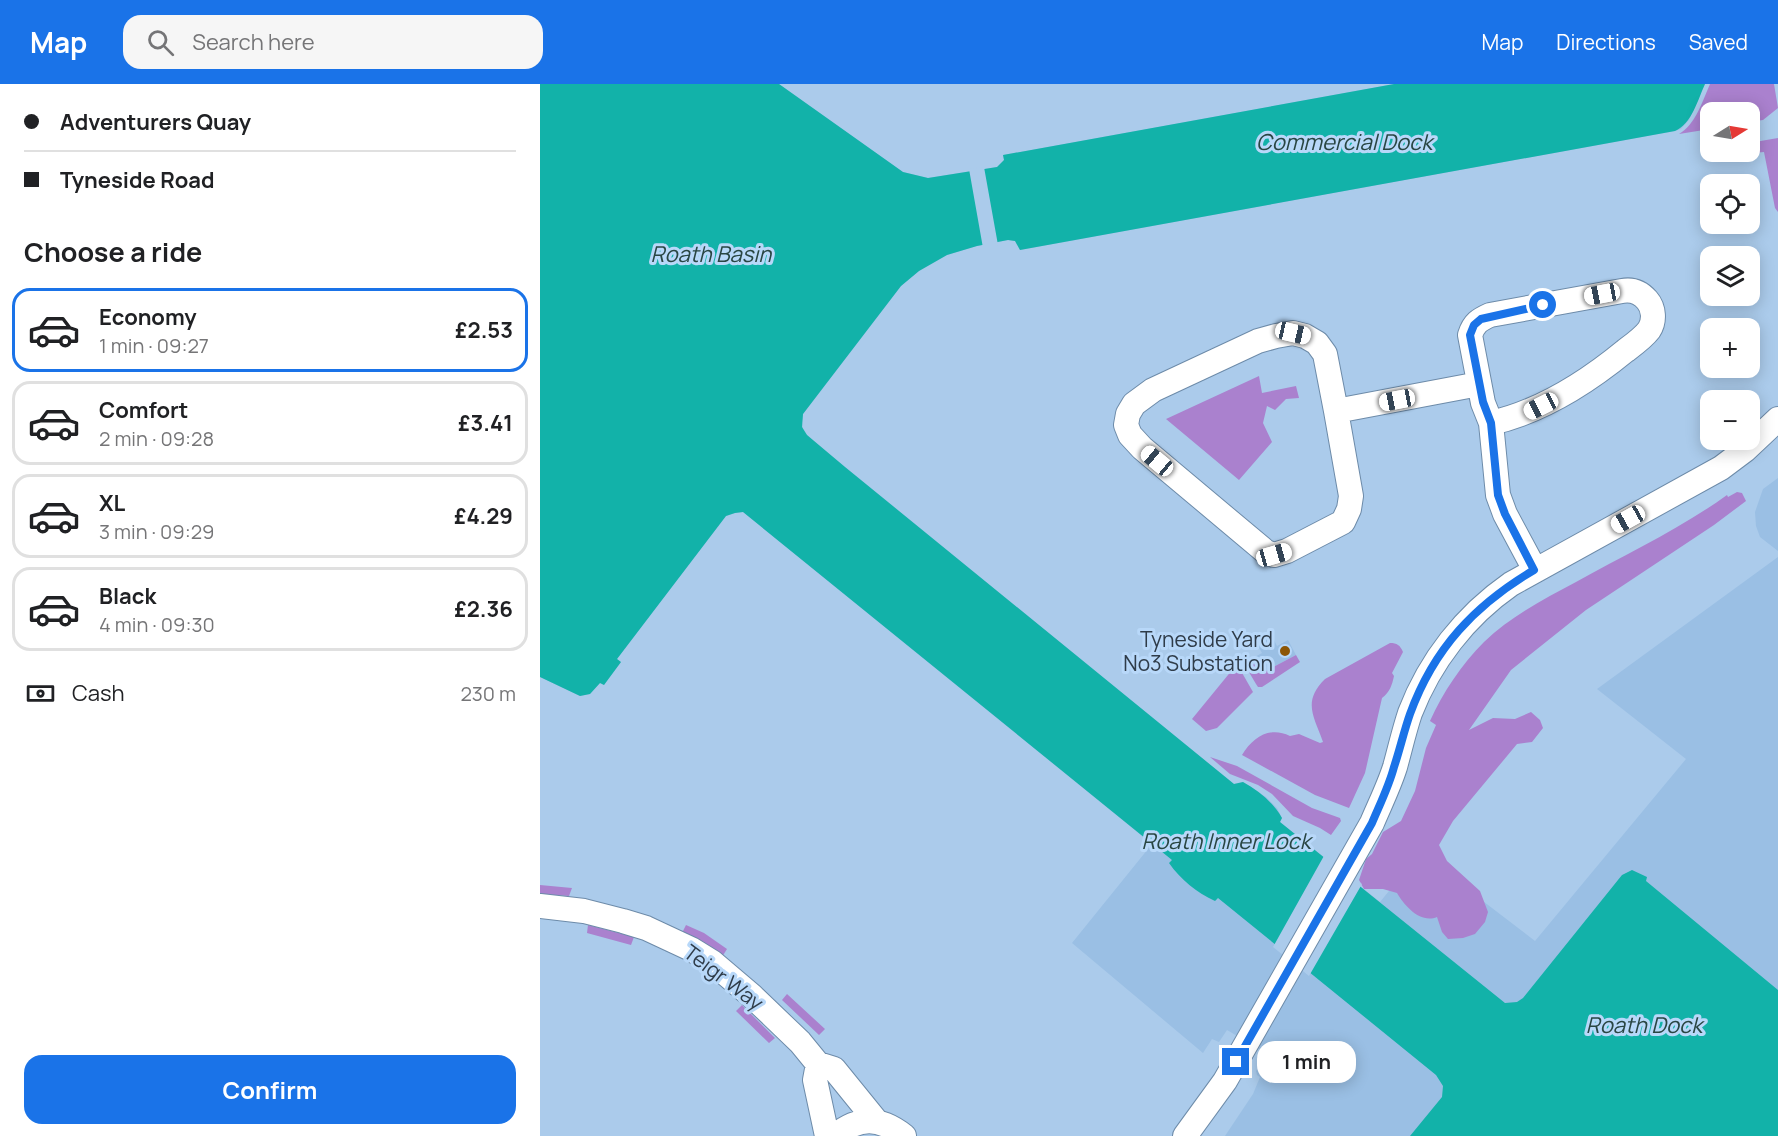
<!DOCTYPE html>
<html lang="en">
<head>
<meta charset="utf-8">
<style>
	:root { --surface:#fff; --page:#f6f6f6; --text:#202124; --muted:#757577; --line:#e0e0e0; --accent:#1a73e8 }
	body { margin:0; font-family:Manrope,sans-serif; background:var(--page); color:var(--text); height:100vh; display:flex; flex-direction:column; font-size:22px; white-space:nowrap }
	* { box-sizing:border-box; margin:0 }
	p { font-size:20px; color:var(--muted) }
	.icon { flex:none; width:33px; height:33px; fill:none; stroke:currentColor; stroke-width:2; stroke-linecap:round; stroke-linejoin:round }
	.map { position:relative; flex:1; overflow:hidden }
	.sheet { display:flex; flex-direction:column; background:var(--surface); width:540px }
	.sheet>* { flex:none }
	.guide { display:grid; align-content:center; height:132px; padding:0 24px; background:var(--surface) }
	.needle { width:39px; rotate:79deg }
	.controls { position:absolute; left:1160px; top:18px; display:grid; gap:12px }
	.controls a { display:grid; place-items:center; width:60px; height:60px; border-radius:12px; background:var(--surface); box-shadow:0 3px 15px #0003; font-size:30px }
	.end { position:absolute; width:27px; height:27px; margin:-14px; border:8px solid #1a73e8; background:#fff; box-shadow:0 0 0 3px #fff }
	.from { border-radius:50% }
	.bubble { position:absolute; height:42px; border-radius:18px; background:var(--surface); box-shadow:0 3px 15px #0003; font-size:20px; font-weight:700; line-height:42px; text-align:center }
	.car { position:absolute; width:18px; height:36px; margin:-18px -9px; border-radius:8px; box-shadow:0 0 4px 2px #0007; background:linear-gradient(#fff 24%,#345 0 40%,#fff 0 76%,#345 0 86%,#fff 0) }
	.guide b { display:flex; align-items:center; gap:21px; height:57px; font-size:22px }
	.guide b+b { border-top:2px solid var(--line) }
	.guide i { width:15px; height:15px; background:var(--text) }
	ul { padding:0; list-style:none }
	li { display:flex; align-items:center; gap:18px; height:84px; margin:0 12px 9px; padding:0 12px; border:3px solid var(--line); border-radius:18px }
	li div { flex:1 }
	li b { display:block; font-size:22px }
	li em { font-style:normal; font-weight:700 }
	li.active { border-color:var(--accent) }
	li>.icon { width:54px; height:54px; stroke-width:1.5 }
	h2 { padding:0 24px; font-size:27px; line-height:72px }
	.pay { display:flex; align-items:center; gap:15px; height:66px; padding:0 24px; font-size:22px }
	.pay p { margin-inline-start:auto }
	.action { display:flex; gap:12px; margin-top:auto; padding:12px 24px }
	.action a { flex:1; height:69px; border-radius:18px; background:var(--accent); color:#fff; font-size:24px; font-weight:700; line-height:69px; text-align:center }
	header { display:flex; align-items:center; gap:36px; box-sizing:border-box; height:84px; padding:0 30px; background:var(--accent); color:#fff }
	header strong { font-size:28px }
	nav { display:flex; gap:33px; margin-inline-start:auto; font-size:21px }
	.search { width:420px; height:54px; background:var(--page); display:flex; align-items:center; gap:15px; box-sizing:border-box; padding:0 21px; border-radius:18px; color:var(--muted); font-size:22px }
	main { display:flex; flex:1; min-height:0 }
	.map>svg:first-child { display:block }
	.built { fill:#9abfe4 }
	.green { fill:#aa81ce }
	.water { fill:#12b2a9 }
	.pier { fill:#abcbeb }
	.lines { fill:none; stroke-linecap:round; stroke-linejoin:round }
	.street-casing { stroke:#6d8ba9; stroke-width:26 }
	.street { stroke:#fff; stroke-width:24 }
	.route { stroke:#1a73e8; stroke-width:8 }
	.poi-dot { fill:#8c5606; stroke:#b8d8f9; stroke-width:2 }
	.labels { text-anchor:middle; dominant-baseline:central; stroke-width:6; stroke-linejoin:round; paint-order:stroke }
	.poi-label { font-size:21px; fill:#2f3c49; stroke:#b8d8f9; text-anchor:end }
	.street-label { font-size:21px; fill:#2f3c49; stroke:#b8d8f9 }
	.water-label { font-size:22px; font-style:italic; fill:#294643; stroke:#b8d8f9 }
</style>
</head>
<body>
<header>
<strong>Map</strong>
<div class="search"><svg class="icon" aria-label="search" viewBox="0 0 24 24"><circle cx="10" cy="10" r="6"/><path d="M15 15l6 6"/></svg>Search here</div>
<nav><a>Map</a><a>Directions</a><a>Saved</a></nav>
</header>
<main>
<section class="sheet">
<div class="guide">
<b><i class="from"></i>Adventurers Quay</b>
<b><i></i>Tyneside Road</b>
</div>
<h2>Choose a ride</h2>
<ul>
<li class="active"><svg class="icon" aria-label="car" viewBox="0 0 24 24"><path d="M5 17H2v-5l4-1 3-4h7l3 4 3 1v5h-3M9 17h6M6 11h13"/><circle cx="7" cy="17" r="2"/><circle cx="17" cy="17" r="2"/></svg><div><b>Economy</b><p>1 min · 09:27</p></div><em>£2.53</em></li>
<li><svg class="icon" aria-label="car" viewBox="0 0 24 24"><path d="M5 17H2v-5l4-1 3-4h7l3 4 3 1v5h-3M9 17h6M6 11h13"/><circle cx="7" cy="17" r="2"/><circle cx="17" cy="17" r="2"/></svg><div><b>Comfort</b><p>2 min · 09:28</p></div><em>£3.41</em></li>
<li><svg class="icon" aria-label="car" viewBox="0 0 24 24"><path d="M5 17H2v-5l4-1 3-4h7l3 4 3 1v5h-3M9 17h6M6 11h13"/><circle cx="7" cy="17" r="2"/><circle cx="17" cy="17" r="2"/></svg><div><b>XL</b><p>3 min · 09:29</p></div><em>£4.29</em></li>
<li><svg class="icon" aria-label="car" viewBox="0 0 24 24"><path d="M5 17H2v-5l4-1 3-4h7l3 4 3 1v5h-3M9 17h6M6 11h13"/><circle cx="7" cy="17" r="2"/><circle cx="17" cy="17" r="2"/></svg><div><b>Black</b><p>4 min · 09:30</p></div><em>£2.36</em></li>
</ul>
<div class="pay"><svg class="icon" aria-label="cash" viewBox="0 0 24 24"><path d="M3 7h18v10H3z"/><circle cx="12" cy="12" r="2"/></svg>Cash<p>230 m</p></div>
<div class="action"><a>Confirm</a></div>
</section>
<div class="map">
<svg width="1238" height="1052" viewBox="0 0 1238 1052">
	<rect width="100%" height="100%" fill="#abcbeb"/>
	<path class="built" d="M0,0h239l124,88 25,6 69,-11 7,-7 -1,-5 391,-71h311l-16,36 -8,9 -6,2 -655,119 -5,-9 -7,-1 -31,6 -30,9 -28,16 -18,15 -98,128 -1,8 1,9 9,9 422,344 9,-2 23,15 11,11 5,10 -2,4 100,80 40,-49 115,88 151,-182 -89,-70 181,-132v579h-553l28,-42 7,-17 -3,-2 -1,-4 10,-18 -39,-23 -8,12 -7,-3 -9,14 -131,-110 80,-99 -409,-332 -8,1 -9,3 -109,143 4,3 -17,23 -4,-2 -10,11 -10,2 -40,-19z
		M1238,394v73l-18,-14 -4,-11 -1,-14 8,-23z
		M732,552l5,10 11,-6 8,15 -36,19 -9,-15 11,-6 -5,-9z"/>
	<path class="green" d="M1170,0h64l4,24 -15,12 -14,2v-10h-39v17l-31,5c17,-10 23,-32 31,-50z
		M1238,54v74l-3,-4 -11,-56 -11,1 -4,-2v-8z
		M719,292l3,17 34,-7 3,12 -13,1 -11,11 -8,-4 -4,17 9,19 -33,38 -73,-61z
		M1197,408l5,1 4,8 -32,24 -128,85 -75,60 -42,60 24,-12 22,1 16,-7 9,8 3,8 -11,14 -15,2 -64,77 -14,24 8,16 33,30 8,21 -3,10 -10,12 -12,4 -15,1 -6,-7 -5,-15c-17,7 -33,-12 -40,-24l-14,-4h-19l-5,-9 7,-21 6,-5 11,-22 18,-11 14,-30 11,-43 10,-23 -6,-4c13,-29 32,-57 54,-79 27,-26 60,-43 92,-60 50,-28 104,-53 151,-87l1,2z
		M850,559c7,0 10,2 13,9l-11,21 2,3c-2,9 -4,16 -12,22l-17,75 -16,35 -34,-13 -73,-40c11,-18 28,-29 48,-19l9,-2 21,9 3,-1c-9,-26 -21,-40 2,-63z
		M756,571l4,7 -38,25h-4l-2,-3 -13,-22 8,-3 9,15z
		M697,580l16,28 -36,36 -11,3 -14,-12z
		M670,673l27,9 75,42 28,10 1,3 -10,14 -11,-7 -27,-12 -21,-22 -14,-9 -28,-11z
		M0,801l32,3 -3,8 -29,-2z
		M48,841l46,12 -3,8 -44,-12z
		M146,841l18,8 23,16 -5,8 -40,-24z
		M247,910l38,35 -6,6 -37,-35z
		M202,921l33,33 -6,5 -33,-32z"/>
	<path class="water" d="M0,0h239l124,88 25,6 69,-11 7,-7 -1,-5 391,-71h311c-7,15 -13,40 -30,47l-655,119 -5,-9 -7,-1 -31,6 -30,9 -28,16 -18,15 -98,128 -1,13 5,8 38,32 389,317 9,-2c16,9 30,20 39,36l-2,4 225,181 12,-1 6,-4 99,-123 10,-5 15,7 -1,4 132,109v146h-368l32,-39 1,-11 -7,-11 -218,-177 -3,3c-19,-9 -34,-21 -46,-38l3,-3 -429,-348 -8,1 -9,3 -109,143 4,3 -17,23 -4,-2 -10,11 -10,2 -40,-19z"/>
	<path class="pier" d="M444,83l14,78 -15,3 -14,-79z
		M785,770l37,30 -53,92 -36,-29z"/>
	<g class="lines">
		<defs>
			<path id="street" d="M796,327l-11,-57 -8,-11 -12,-7 -12,-3 -17,3 -18,5 -105,49 -19,14 -6,10 -2,11 4,10 12,13 124,104 8,3 13,-4 56,-29 6,-13 2,-13 -15,-85 143,-27
				M951,339c49,-11 95,-40 134,-72 8,-6 18,-13 24,-21 6,-9 5,-22 -2,-30 -7,-8 -15,-11 -25,-9l-132,24c-11,5 -16,8 -20,20l13,68 8,20 7,72 7,19 30,56
				M0,822l44,5 39,10 23,7 45,21 21,13 40,34 48,46 18,22 16,5 43,53
				M278,980l-3,16 12,56
				M295,1052c24,-20 45,-19 69,0
				M645,1052l40,-55 147,-258c8,-19 17,-37 23,-56 5,-18 9,-36 15,-54 20,-52 55,-97 101,-129l210,-116 24,-18 33,-31"/>
		</defs>
		<use href="#street" class="street-casing"/>
		<use href="#street" class="street"/>
	</g>
	<g class="lines">
		<path class="route" d="M696,978l136,-239c8,-19 17,-37 22,-56 6,-18 10,-36 16,-53 24,-66 65,-109 124,-144l-29,-56 -7,-19 -7,-72 -8,-21 -13,-67 4,-10 7,-6 62,-14"/>
	</g>
	<circle class="poi-dot" cx="745" cy="567" r="6"/>
	<g class="labels">
		<g class="poi-label">
			<text x="733" y="555">Tyneside Yard<tspan x="733" dy="24">No3 Substation</tspan></text>
		</g>
		<g class="street-label">
			<text transform="translate(184 893) rotate(37)">Teigr Way</text>
		</g>
		<g class="water-label">
			<text x="804" y="58">Commercial Dock</text>
			<text x="171" y="170">Roath Basin</text>
			<text x="686" y="757">Roath Inner Lock</text>
			<text x="1104" y="941">Roath Dock</text>
		</g>
	</g>
</svg>
<div class="controls">
<a><svg class="needle" viewBox="-14 -14 28 28"><path d="M0-13l5 13h-10z" fill="#e53935"/><path d="M0 13l5-13h-10z" fill="#757577"/></svg></a>
<a><svg class="icon" aria-label="locate" viewBox="0 0 24 24"><circle cx="12" cy="12" r="6"/><path d="M12 2v4M12 18v4M2 12h4M18 12h4"/></svg></a>
<a><svg class="icon" aria-label="layers" viewBox="0 0 24 24"><path d="M12 4l9 5-9 5-9-5zM3 14l9 5 9-5"/></svg></a>
<a>+</a>
<a>−</a>
</div>
<i class="end from" style="left:1003px;top:221px"></i>
<i class="end" style="left:696px;top:978px"></i>
<div class="bubble" style="left:717px;top:957px;width:99px">1 min</div>
<i class="car" style="left:1062px;top:210px;rotate:259deg"></i>
<i class="car" style="left:753px;top:249px;rotate:103deg"></i>
<i class="car" style="left:857px;top:316px;rotate:259deg"></i>
<i class="car" style="left:1001px;top:322px;rotate:243deg"></i>
<i class="car" style="left:617px;top:377px;rotate:310deg"></i>
<i class="car" style="left:1088px;top:435px;rotate:241deg"></i>
<i class="car" style="left:734px;top:471px;rotate:74deg"></i>
</div>
</main>
</body>
</html>
